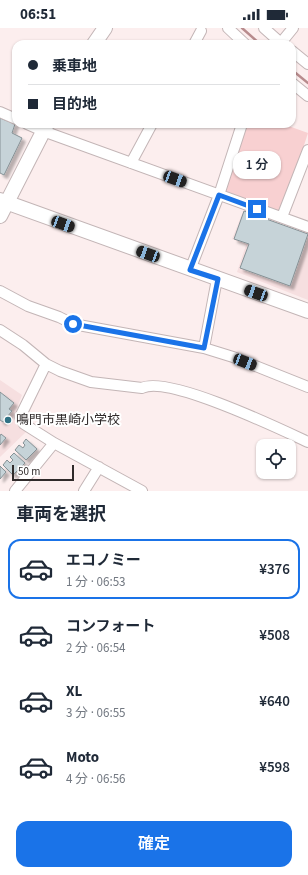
<!DOCTYPE html>
<html lang="ja">
<head>
<meta charset="utf-8">
<style>
	:root { --surface:#fff; --page:#f2f2f3; --text:#1f2937; --muted:#747a83; --line:#e0e1e3; --accent:#1a73e8 }
	body { margin:0; font-family:"Source Sans 3","Noto Sans JP",sans-serif; background:var(--page); color:var(--text); height:100vh; display:flex; flex-direction:column; font-size:15px; white-space:nowrap }
	* { box-sizing:border-box; margin:0 }
	p { font-size:13px; color:var(--muted) }
	.icon { flex:none; width:22px; height:22px; fill:none; stroke:currentColor; stroke-width:2; stroke-linecap:round; stroke-linejoin:round }
	.map { position:relative; height:463px; overflow:hidden }
	.details { display:flex; flex-direction:column; background:var(--surface); flex:1 }
	.details>* { flex:none }
	.guide { position:absolute; left:12px; top:12px; width:284px; height:88px; border-radius:12px; box-shadow:0 1px 3px #0004; display:grid; align-content:center; height:88px; padding:0 16px; background:var(--surface) }
	.buttons { position:absolute; left:256px; top:411px; display:grid; gap:8px }
	.buttons a { display:grid; place-items:center; width:40px; height:40px; border-radius:8px; background:var(--surface); box-shadow:0 1px 3px #0004; font-size:20px }
	.scale { position:absolute; left:12px; bottom:10px; width:62px; box-sizing:border-box; padding-left:4px; border:2px solid #2f2a2a; border-top:0; font-size:11px; line-height:14px; white-space:nowrap; color:#2f2a2a; -webkit-text-stroke:3px #fff; paint-order:stroke }
	.end { position:absolute; width:18px; height:18px; margin:-9px; border:5px solid #1a73e8; background:#fff; box-shadow:0 0 0 2px #fff }
	.from { border-radius:50% }
	.bubble { position:absolute; height:28px; border-radius:12px; background:var(--surface); box-shadow:0 1px 3px #0004; font-size:13px; font-weight:600; line-height:28px; text-align:center }
	.car { position:absolute; width:12px; height:24px; margin:-12px -6px; border-radius:5px; box-shadow:0 0 3px 1px #0007; background:linear-gradient(#222 24%,#8ab4d8 0 40%,#222 0 76%,#8ab4d8 0 86%,#222 0) }
	.guide b { display:flex; align-items:center; gap:14px; height:38px; font-size:15px }
	.guide b+b { border-top:1px solid var(--line) }
	.guide i { width:10px; height:10px; background:var(--text) }
	ul { padding:0; list-style:none }
	li { display:flex; align-items:center; gap:12px; height:60px; margin:0 8px 6px; padding:0 8px; border:2px solid transparent; border-radius:12px }
	li div { flex:1 }
	li b { display:block; font-size:15px }
	li em { font-style:normal; font-weight:600 }
	li.selected { border-color:var(--accent) }
	li>.icon { width:36px; height:36px; stroke-width:1.5 }
	h2 { padding:0 16px; font-size:18px; line-height:48px }
	.primary-button { display:flex; gap:8px; margin-top:auto; padding:8px 16px }
	.primary-button a { flex:1; height:46px; border-radius:12px; background:var(--accent); color:#fff; font-size:16px; font-weight:600; line-height:46px; text-align:center }
	.status { display:flex; justify-content:space-between; align-items:center; height:28px; padding:0 20px; background:var(--surface); direction:ltr }
	.status svg { height:11px; fill:currentColor }
	.map>svg:first-child { display:block }
	.built { fill:#f6dfe0 }
	.green { fill:#f8d0d1 }
	.lines { fill:none; stroke-linecap:round; stroke-linejoin:round }
	.stream { stroke:#b88b8d; stroke-width:2.5 }
	.building { fill:#c6d3d8; stroke:#869296; filter:url(#shadow) }
	.street-casing { stroke:#c3b5b6; stroke-width:12 }
	.secondary-casing { stroke:#c3b5b6; stroke-width:16 }
	.street { stroke:#fff; stroke-width:10 }
	.secondary { stroke:#fff; stroke-width:14 }
	.route { stroke:#1a73e8; stroke-width:5 }
	.poi-dot { fill:#317285; stroke:#fff; stroke-width:1.5 }
	.labels { text-anchor:middle; dominant-baseline:central; stroke-width:4; stroke-linejoin:round; paint-order:stroke }
	.poi-label { font-size:13px; fill:#2f2a2a; stroke:#fff; text-anchor:start }
</style>
</head>
<body>
<div class="status"><b>06:51</b><svg viewBox="0 0 49 12"><path d="M0 12V9h3v3zM5 12V6h3v6zM10 12V3h3v9zM15 12V0h3v12zM26 1h20v11H26zM47 4h2v5h-2z"/></svg></div>
<div class="map">
<svg width="308" height="463" viewBox="0 0 308 463">
	<defs>
		<filter id="shadow"><feDropShadow dx="3.5" dy="3.5" stdDeviation="1" flood-color="#0004"/></filter>
	</defs>
	<rect width="100%" height="100%" fill="#fceeee"/>
	<path class="built" d="M244,181l64,23v68l-71,-28 9,-27 -14,-6z
		M0,352l22,15 -8,21 3,9 9,7 -26,25z"/>
	<path class="green" d="M246,96h37l25,9 -25,77 -4,2 -57,-19z"/>
	<g class="lines">
		<path class="stream" d="M242,0l18,16
			M292,42l16,13"/>
	</g>
	<path class="building" d="M0,90l15,6 -3,9 10,5 -18,37 -4,-2z
		M244,183l64,23 -18,52 -50,-18 9,-24 -15,-5z
		M0,364l14,11 -5,6 3,2 -9,11 -3,-2z
		M1,406l5,4 -6,7v-9z
		M26,411l11,10 -11,11 -11,-10 4,-5 4,3 2,-3 -2,-2z
		M14,425l11,10 -12,12 -10,-10 4,-5 3,3 3,-3 -3,-3z
		M0,438l6,6 -6,7z"/>
	<g class="lines">
		<defs>
			<path id="street" d="M228,0l17,16
				M264,0l18,16
				M194,16l7,-13
				M280,16l13,-16
				M292,23l16,13
				M292,55l16,13
				M0,84l16,7
				M27,96l16,7 265,96
				M131,135l21,-39
				M282,189l26,-67
				M190,242l29,-75 23,-71
				M0,263l28,15 31,11 14,7 131,24 29,9 75,30
				M0,302l23,15 23,19 14,7 31,11 51,6c26,-13 138,41 166,54
				M204,320l13,-69
				M46,336l-26,53 4,7 30,19 88,48
				M15,463l39,-48
				M84,463l15,-24"/>
			<path id="secondary" d="M94,16l11,-16
				M0,172l308,111
				M0,188l47,-92"/>
		</defs>
		<use href="#street" class="street-casing"/>
		<use href="#secondary" class="secondary-casing"/>
		<use href="#street" class="street"/>
		<use href="#secondary" class="secondary"/>
	</g>
	<g class="lines">
		<path class="route" d="M73,296l131,24 14,-69 -28,-9 29,-75 38,14"/>
	</g>
	<circle class="poi-dot" cx="8" cy="392" r="4"/>
	<g class="labels">
		<g class="poi-label">
			<text x="16" y="392">鳴門市黒崎小学校</text>
		</g>
	</g>
</svg>
<div class="buttons">
<a><svg class="icon" aria-label="locate" viewBox="0 0 24 24"><circle cx="12" cy="12" r="6"/><path d="M12 2v4M12 18v4M2 12h4M18 12h4"/></svg></a>
</div>
<div class="scale">50 m</div>
<i class="end from" style="left:73px;top:296px"></i>
<i class="end" style="left:257px;top:181px"></i>
<div class="bubble" style="left:233px;top:123px;width:48px">1 分</div>
<i class="car" style="left:175px;top:151px;rotate:110deg"></i>
<i class="car" style="left:63px;top:196px;rotate:110deg"></i>
<i class="car" style="left:148px;top:226px;rotate:290deg"></i>
<i class="car" style="left:256px;top:265px;rotate:290deg"></i>
<i class="car" style="left:245px;top:334px;rotate:111deg"></i>
<div class="guide">
<b><i class="from"></i>乗車地</b>
<b><i></i>目的地</b>
</div>
</div>
<section class="details">
<h2>車両を選択</h2>
<ul>
<li class="selected"><svg class="icon" aria-label="car" viewBox="0 0 24 24"><path d="M5 17H2v-5l4-1 3-4h7l3 4 3 1v5h-3M9 17h6M6 11h13"/><circle cx="7" cy="17" r="2"/><circle cx="17" cy="17" r="2"/></svg><div><b>エコノミー</b><p>1 分 · 06:53</p></div><em>¥376</em></li>
<li><svg class="icon" aria-label="car" viewBox="0 0 24 24"><path d="M5 17H2v-5l4-1 3-4h7l3 4 3 1v5h-3M9 17h6M6 11h13"/><circle cx="7" cy="17" r="2"/><circle cx="17" cy="17" r="2"/></svg><div><b>コンフォート</b><p>2 分 · 06:54</p></div><em>¥508</em></li>
<li><svg class="icon" aria-label="car" viewBox="0 0 24 24"><path d="M5 17H2v-5l4-1 3-4h7l3 4 3 1v5h-3M9 17h6M6 11h13"/><circle cx="7" cy="17" r="2"/><circle cx="17" cy="17" r="2"/></svg><div><b>XL</b><p>3 分 · 06:55</p></div><em>¥640</em></li>
<li><svg class="icon" aria-label="car" viewBox="0 0 24 24"><path d="M5 17H2v-5l4-1 3-4h7l3 4 3 1v5h-3M9 17h6M6 11h13"/><circle cx="7" cy="17" r="2"/><circle cx="17" cy="17" r="2"/></svg><div><b>Moto</b><p>4 分 · 06:56</p></div><em>¥598</em></li>
</ul>
<div class="primary-button"><a>確定</a></div>
</section>
</body>
</html>
